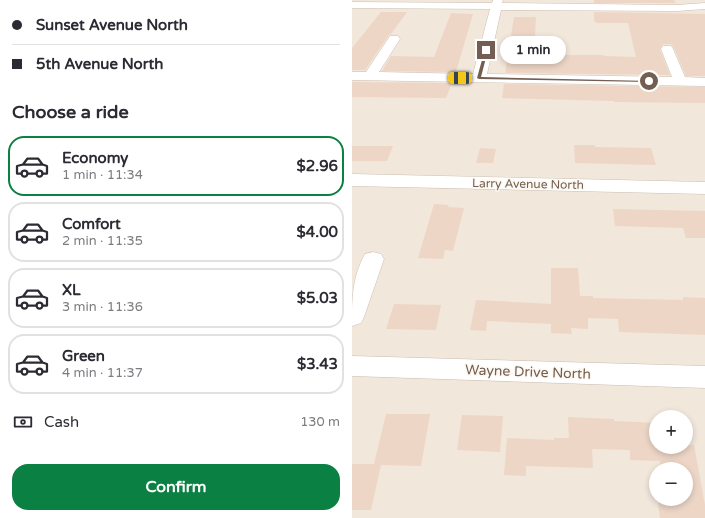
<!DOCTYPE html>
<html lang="en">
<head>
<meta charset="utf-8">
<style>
	:root { --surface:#fff; --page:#f2f2f3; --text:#2b2b33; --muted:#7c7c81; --line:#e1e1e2; --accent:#0b8043 }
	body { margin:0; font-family:"Varela Round",sans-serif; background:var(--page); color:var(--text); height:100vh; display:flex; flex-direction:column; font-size:15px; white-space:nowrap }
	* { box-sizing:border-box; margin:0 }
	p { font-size:13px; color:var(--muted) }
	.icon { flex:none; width:22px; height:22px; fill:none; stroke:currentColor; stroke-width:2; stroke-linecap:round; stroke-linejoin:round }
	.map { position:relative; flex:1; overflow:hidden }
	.panel { display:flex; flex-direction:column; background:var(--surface); width:352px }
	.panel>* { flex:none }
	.banner { display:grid; align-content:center; height:88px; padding:0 12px; background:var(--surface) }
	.tools { position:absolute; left:297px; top:410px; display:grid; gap:8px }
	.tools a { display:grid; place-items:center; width:44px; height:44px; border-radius:50%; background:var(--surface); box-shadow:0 2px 6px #0003; font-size:20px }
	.end { position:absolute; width:18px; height:18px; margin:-9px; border:5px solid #735e51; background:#fff; box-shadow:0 0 0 2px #fff }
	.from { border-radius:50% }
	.bubble { position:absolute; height:28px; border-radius:14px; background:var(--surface); box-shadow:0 2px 6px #0003; font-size:13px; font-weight:700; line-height:28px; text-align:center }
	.car { position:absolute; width:12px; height:24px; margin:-12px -6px; border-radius:5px; box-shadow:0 0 3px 1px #0007; background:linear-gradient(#f5c518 24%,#345 0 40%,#f5c518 0 76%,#345 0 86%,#f5c518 0) }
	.banner b { display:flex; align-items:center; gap:14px; height:38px; font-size:15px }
	.banner b+b { border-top:1px solid var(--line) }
	.banner i { width:10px; height:10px; background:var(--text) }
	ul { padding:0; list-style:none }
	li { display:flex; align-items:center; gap:12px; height:60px; margin:0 8px 6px; padding:0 4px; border:2px solid var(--line); border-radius:16px }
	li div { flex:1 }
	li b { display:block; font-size:15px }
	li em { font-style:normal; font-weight:700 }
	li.active { border-color:var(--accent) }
	li>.icon { width:36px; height:36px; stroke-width:1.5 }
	h2 { padding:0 12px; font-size:18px; line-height:48px }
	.pay { display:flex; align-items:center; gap:10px; height:44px; padding:0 12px; font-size:15px }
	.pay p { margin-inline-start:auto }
	.action { display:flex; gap:8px; margin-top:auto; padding:8px 12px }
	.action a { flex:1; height:46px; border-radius:16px; background:var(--accent); color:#fff; font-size:16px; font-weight:700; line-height:46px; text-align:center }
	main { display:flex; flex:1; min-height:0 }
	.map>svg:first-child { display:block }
	.residential { fill:#f2e7db; fill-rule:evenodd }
	.building { fill:#edd6c6 }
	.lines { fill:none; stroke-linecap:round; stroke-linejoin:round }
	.minor-casing { stroke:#ccbeb2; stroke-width:1 }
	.minor { fill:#fff; fill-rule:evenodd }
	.route { fill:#735e51 }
	.labels { text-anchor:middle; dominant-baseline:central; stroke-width:3; stroke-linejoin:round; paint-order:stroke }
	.street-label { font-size:12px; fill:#735e51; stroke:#fdf9f2 }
	.near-street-label { font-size:14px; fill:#735e51; stroke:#fdf9f2 }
</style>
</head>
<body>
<main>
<section class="panel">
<div class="banner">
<b><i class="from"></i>Sunset Avenue North</b>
<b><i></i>5th Avenue North</b>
</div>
<h2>Choose a ride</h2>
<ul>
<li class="active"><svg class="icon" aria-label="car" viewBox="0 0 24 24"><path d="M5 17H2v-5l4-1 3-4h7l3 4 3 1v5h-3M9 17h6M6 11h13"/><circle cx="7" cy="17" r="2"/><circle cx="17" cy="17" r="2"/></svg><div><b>Economy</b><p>1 min · 11:34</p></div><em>$2.96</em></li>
<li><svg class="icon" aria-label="car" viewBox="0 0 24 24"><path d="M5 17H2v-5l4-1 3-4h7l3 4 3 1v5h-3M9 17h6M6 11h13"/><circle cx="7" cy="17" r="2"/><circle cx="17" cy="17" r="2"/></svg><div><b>Comfort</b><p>2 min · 11:35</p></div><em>$4.00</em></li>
<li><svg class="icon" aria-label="car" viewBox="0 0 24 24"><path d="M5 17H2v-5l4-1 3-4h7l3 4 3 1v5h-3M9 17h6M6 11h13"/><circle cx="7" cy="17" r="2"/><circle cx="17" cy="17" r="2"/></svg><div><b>XL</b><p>3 min · 11:36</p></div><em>$5.03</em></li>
<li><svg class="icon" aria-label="car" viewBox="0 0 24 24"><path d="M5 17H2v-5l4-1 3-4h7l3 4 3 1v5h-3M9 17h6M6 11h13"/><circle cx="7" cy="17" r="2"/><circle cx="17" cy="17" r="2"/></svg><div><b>Green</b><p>4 min · 11:37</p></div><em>$3.43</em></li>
</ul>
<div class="pay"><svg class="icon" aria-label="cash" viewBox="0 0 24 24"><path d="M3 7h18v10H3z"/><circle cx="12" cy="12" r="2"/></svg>Cash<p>130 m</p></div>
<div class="action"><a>Confirm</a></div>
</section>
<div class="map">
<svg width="353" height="518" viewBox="0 0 353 518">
	<rect width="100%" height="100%" fill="#fbf5eb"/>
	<path class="residential" d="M0,0h353v518h-353zM304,417h30v30h-30zM304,469h30v30h-30z"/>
	<path class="building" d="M242,0h80l2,3h-82z
		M29,12h26l-16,22 -2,1 -24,35h-13v-22z
		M242,12l111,2v62h-19l-12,-28 -3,-4h-8l-3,6 10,25 -165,-2 9,-56h22l-2,38h69l1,1 32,1 -8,-34h-31l-3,-2z
		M99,13l22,1 -17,58 -74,-1 9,-15 43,1z
		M0,82l100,1 -6,15 -94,-1z
		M152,84l201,3v16l-91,-1v-1l-112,-3z
		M222,145h21v2l56,1 5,17 -81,-2z
		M0,146h41l-6,15h-35z
		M128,148l16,1 -3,14h-17z
		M82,204l15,1 -1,2 16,1 -11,43 -8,-1 -2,9 -25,-1z
		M261,209l92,2v27h-19l-3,-10 -68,-2z
		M199,268h27l2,28h13v2l90,2v-3l22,1v37l-86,-3 -1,-13 -30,-1v11l-17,-1 1,6 -21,-1v-9l-64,-3 -1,10 -16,-1 6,-30 75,4z
		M42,304l47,1 -5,25 -50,-1z
		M34,414h44l-9,52 -40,-1 -10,45h-19v-46h22z
		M110,415l41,1 -3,36 -43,-2z
		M216,417l46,2v2l42,2v24h30v-1l8,-1 11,60v13h-45l-2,-15 24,1 -1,-5h5v-30h-25l-1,-8 -30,-1v-10l-38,-1 1,19 -67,-2v10l-22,-1 3,-37 47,2v-2h15z"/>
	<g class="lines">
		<defs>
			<path id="minor" d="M141,0h10l-1,3 175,2 28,-2v6l-28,2 -176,-1 -14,64 185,3 -11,-28 2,-3h8l2,3 12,28 20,1v8l-353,-6v-8h14l24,-36h8l2,3 -21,33 94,2 17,-65 -138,-1v-6l140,1z
				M0,174l353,8v12l-353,-8z
				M21,252l8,2 3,5 -20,58 -3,6 -9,3c0,-26 0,-49 13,-72z
				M0,356l353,10v22l-353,-12z"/>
		</defs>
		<use href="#minor" class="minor-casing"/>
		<use href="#minor" class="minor"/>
	</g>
	<path class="route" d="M133,49l3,1 -7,27 170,4 -2,1 -170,-3 -2,-1z"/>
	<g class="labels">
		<g class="street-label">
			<text transform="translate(176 184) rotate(1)">Larry Avenue North</text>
		</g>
		<g class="near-street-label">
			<text transform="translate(176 372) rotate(2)">Wayne Drive North</text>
		</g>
	</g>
</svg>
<div class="tools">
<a>+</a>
<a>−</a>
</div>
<i class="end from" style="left:297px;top:81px"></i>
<i class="end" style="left:134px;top:50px"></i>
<div class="bubble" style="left:148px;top:36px;width:66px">1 min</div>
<i class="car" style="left:108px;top:78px;rotate:271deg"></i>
</div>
</main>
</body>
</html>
